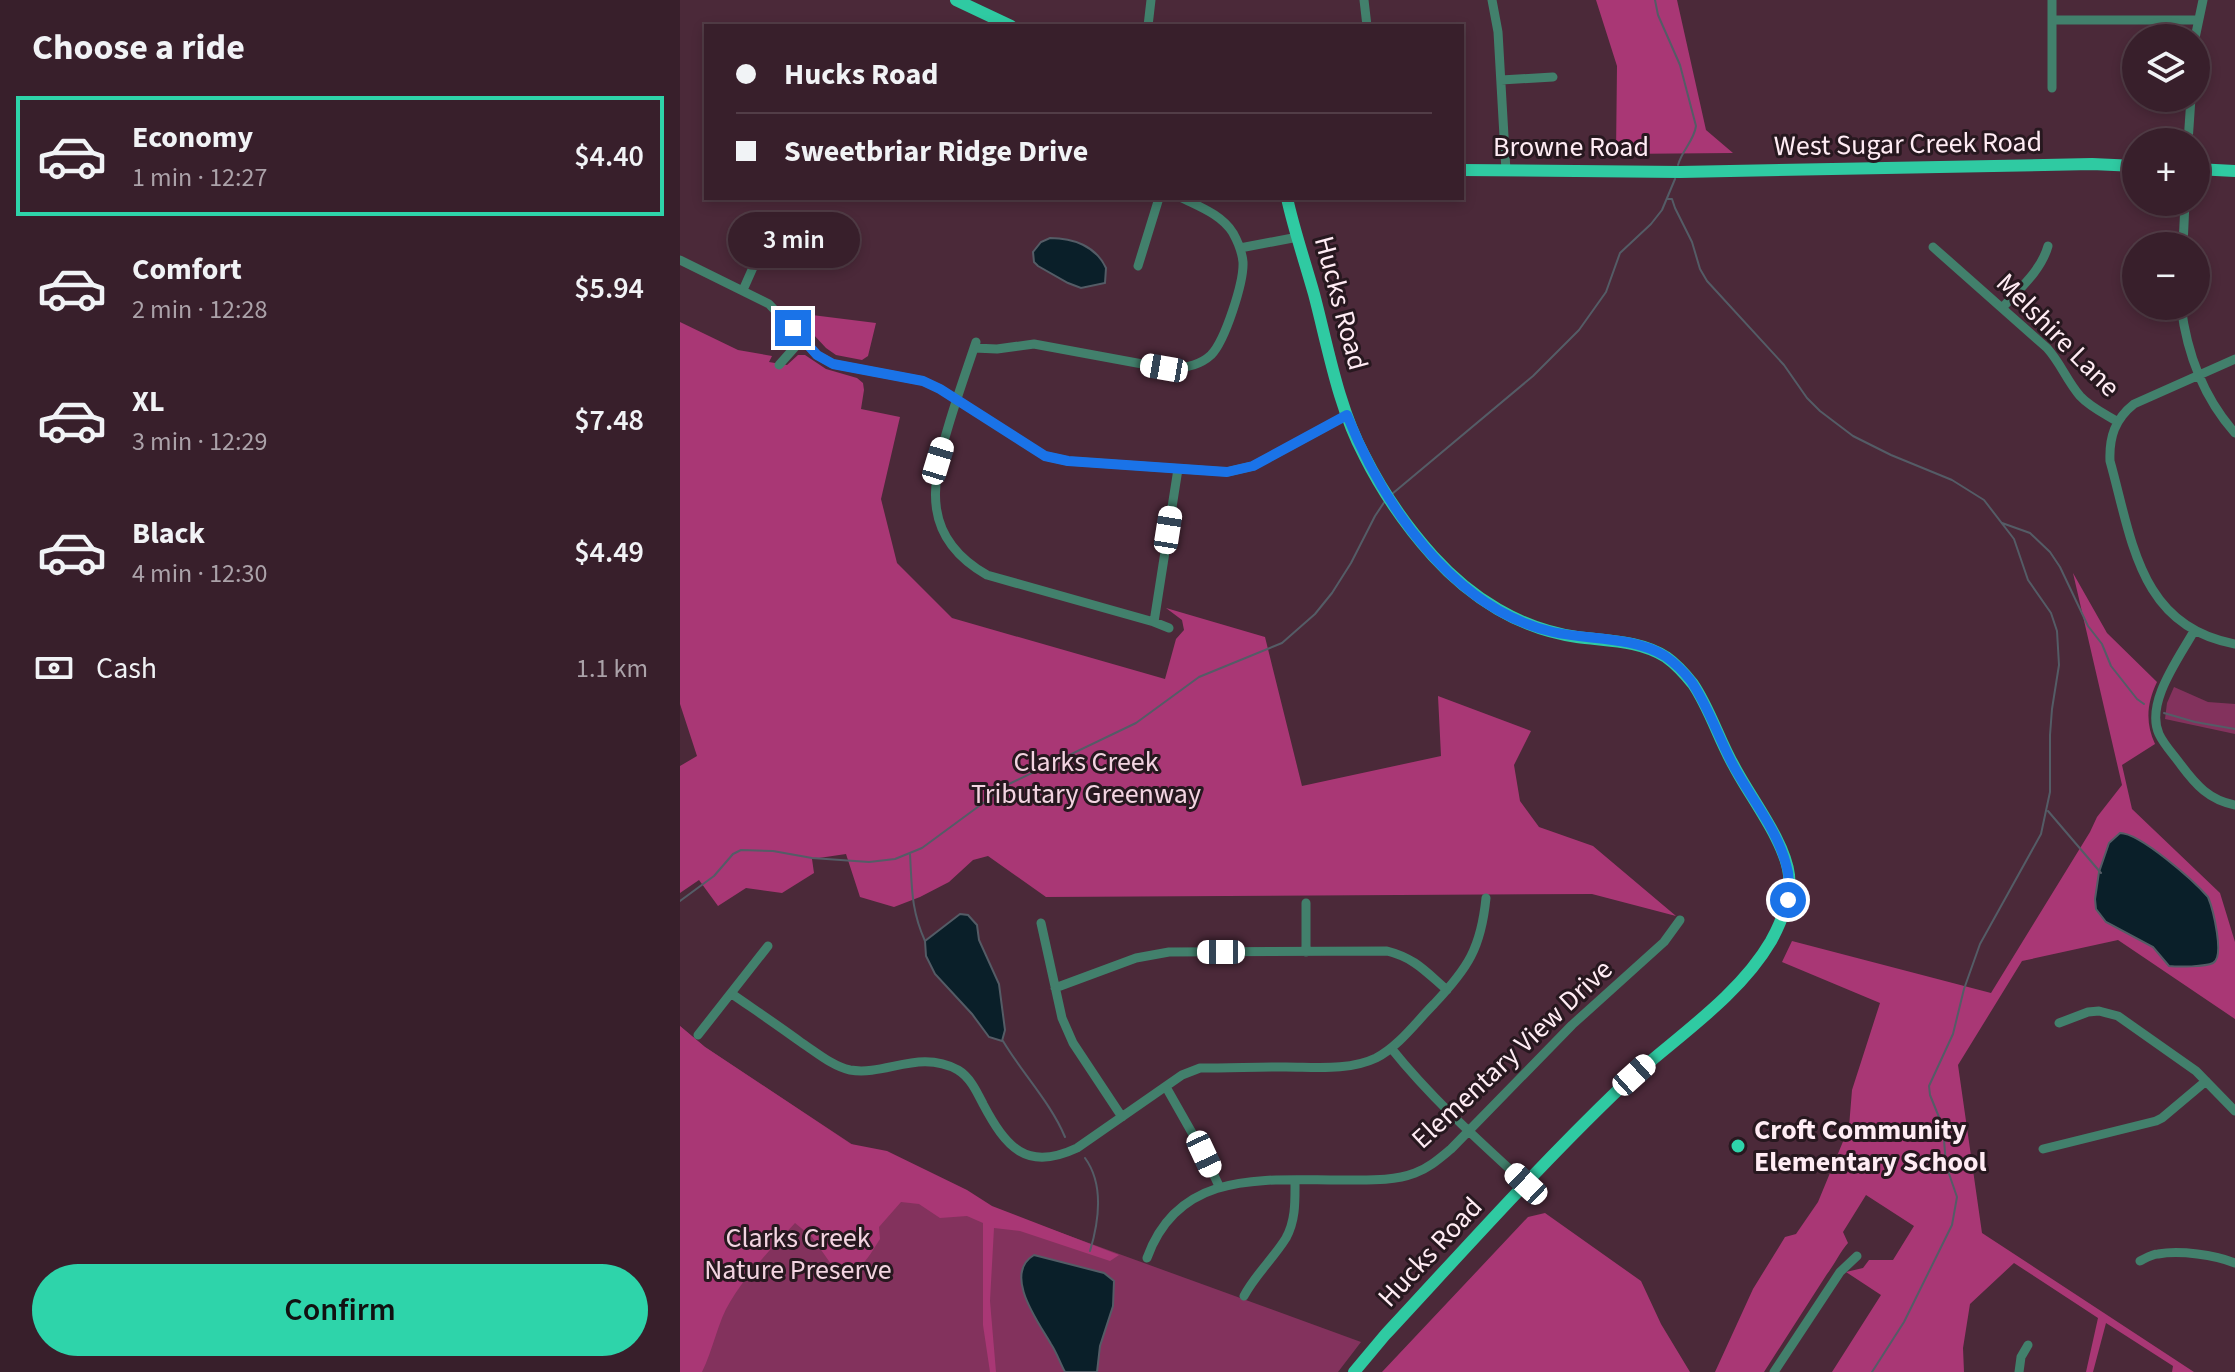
<!DOCTYPE html>
<html lang="en">
<head>
<meta charset="utf-8">
<style>
	:root { --surface:#381f2b; --page:#432c37; --text:#f1f3f6; --muted:#aba2a9; --line:#523d47; --accent:#2ed4aa }
	body { margin:0; font-family:"Source Sans 3",sans-serif; background:var(--page); color:var(--text); height:100vh; display:flex; flex-direction:column; font-size:30px; white-space:nowrap }
	* { box-sizing:border-box; margin:0 }
	p { font-size:26px; color:var(--muted) }
	.icon { flex:none; width:44px; height:44px; fill:none; stroke:currentColor; stroke-width:2; stroke-linecap:round; stroke-linejoin:round }
	.map { position:relative; flex:1; overflow:hidden }
	.sheet { display:flex; flex-direction:column; background:var(--surface); width:680px }
	.sheet>* { flex:none }
	.guide { position:absolute; left:24px; top:24px; width:760px; height:176px; border-radius:0px; box-shadow:0 4px 12px #0003,0 0 0 2px var(--line); display:grid; align-content:center; height:176px; padding:0 32px; background:var(--surface) }
	.tools { position:absolute; left:1442px; top:24px; display:grid; gap:16px }
	.tools a { display:grid; place-items:center; width:88px; height:88px; border-radius:50%; background:var(--surface); box-shadow:0 4px 12px #0003,0 0 0 2px var(--line); font-size:40px }
	.end { position:absolute; width:36px; height:36px; margin:-18px; border:10px solid #1a73e8; background:#fff; box-shadow:0 0 0 4px #fff }
	.from { border-radius:50% }
	.bubble { position:absolute; height:56px; border-radius:28px; background:var(--surface); box-shadow:0 4px 12px #0003,0 0 0 2px var(--line); font-size:26px; font-weight:600; line-height:56px; text-align:center }
	.car { position:absolute; width:24px; height:48px; margin:-24px -12px; border-radius:10px; box-shadow:0 0 6px 2px #0007; background:linear-gradient(#fff 24%,#345 0 40%,#fff 0 76%,#345 0 86%,#fff 0) }
	.guide b { display:flex; align-items:center; gap:28px; height:76px; font-size:30px }
	.guide b+b { border-top:2px solid var(--line) }
	.guide i { width:20px; height:20px; background:var(--text) }
	ul { padding:0; list-style:none }
	li { display:flex; align-items:center; gap:24px; height:120px; margin:0 16px 12px; padding:0 16px; border:4px solid transparent; border-radius:0px }
	li div { flex:1 }
	li b { display:block; font-size:30px }
	li em { font-style:normal; font-weight:600 }
	li.active { border-color:var(--accent) }
	li>.icon { width:72px; height:72px; stroke-width:1.5 }
	h2 { padding:0 32px; font-size:36px; line-height:96px }
	.pay { display:flex; align-items:center; gap:20px; height:88px; padding:0 32px; font-size:30px }
	.pay p { margin-inline-start:auto }
	.action { display:flex; gap:16px; margin-top:auto; padding:16px 32px }
	.action a { flex:1; height:92px; border-radius:48px; background:var(--accent); color:#111; font-size:32px; font-weight:600; line-height:92px; text-align:center }
	main { display:flex; flex:1; min-height:0 }
	.map>svg:first-child { display:block }
	.green { fill:#83325d }
	.forest { fill:#a93775 }
	.water { fill:#0a1f29; stroke:#545c66; stroke-width:2 }
	.lines { fill:none; stroke-linecap:round; stroke-linejoin:round }
	.stream { stroke:#545c66; stroke-width:2 }
	.minor { stroke:#42806c; stroke-width:9 }
	.major { stroke:#2fcaa2; stroke-width:12 }
	.route { stroke:#1a73e8; stroke-width:10 }
	.poi-dot { fill:#2ed4aa; stroke:#27181f; stroke-width:3 }
	.labels { text-anchor:middle; dominant-baseline:central; stroke-width:6; stroke-linejoin:round; paint-order:stroke }
	.street-label { font-size:28px; fill:#ffecf4; stroke:#27181f }
	.park-label { font-size:28px; fill:#f3d4e1; stroke:#27181f }
	.poi-label { font-size:28px; font-weight:bold; fill:#ffecf4; stroke:#27181f; text-anchor:start }
</style>
</head>
<body>
<main>
<section class="sheet">
<h2>Choose a ride</h2>
<ul>
<li class="active"><svg class="icon" aria-label="car" viewBox="0 0 24 24"><path d="M5 17H2v-5l4-1 3-4h7l3 4 3 1v5h-3M9 17h6M6 11h13"/><circle cx="7" cy="17" r="2"/><circle cx="17" cy="17" r="2"/></svg><div><b>Economy</b><p>1 min · 12:27</p></div><em>$4.40</em></li>
<li><svg class="icon" aria-label="car" viewBox="0 0 24 24"><path d="M5 17H2v-5l4-1 3-4h7l3 4 3 1v5h-3M9 17h6M6 11h13"/><circle cx="7" cy="17" r="2"/><circle cx="17" cy="17" r="2"/></svg><div><b>Comfort</b><p>2 min · 12:28</p></div><em>$5.94</em></li>
<li><svg class="icon" aria-label="car" viewBox="0 0 24 24"><path d="M5 17H2v-5l4-1 3-4h7l3 4 3 1v5h-3M9 17h6M6 11h13"/><circle cx="7" cy="17" r="2"/><circle cx="17" cy="17" r="2"/></svg><div><b>XL</b><p>3 min · 12:29</p></div><em>$7.48</em></li>
<li><svg class="icon" aria-label="car" viewBox="0 0 24 24"><path d="M5 17H2v-5l4-1 3-4h7l3 4 3 1v5h-3M9 17h6M6 11h13"/><circle cx="7" cy="17" r="2"/><circle cx="17" cy="17" r="2"/></svg><div><b>Black</b><p>4 min · 12:30</p></div><em>$4.49</em></li>
</ul>
<div class="pay"><svg class="icon" aria-label="cash" viewBox="0 0 24 24"><path d="M3 7h18v10H3z"/><circle cx="12" cy="12" r="2"/></svg>Cash<p>1.1 km</p></div>
<div class="action"><a>Confirm</a></div>
</section>
<div class="map">
<svg width="1555" height="1372" viewBox="0 0 1555 1372">
	<rect width="100%" height="100%" fill="#4b2939"/>
	<path class="green" d="M1494,687l34,15 27,2v30l-70,-15 2,-16z
		M0,1026l25,21 189,125 467,170 -23,30h-658z"/>
	<path class="forest" d="M916,0h81l29,130 27,23 -117,1 1,-88z
		M124,314l72,9 -8,33 -6,4 -26,-5 -10,-7 -26,-28z
		M0,322l58,28 34,6 -3,6 18,3 11,-10h7l21,14 31,9 6,5 1,7 -3,19 39,8 -19,82 16,64 55,55 213,61 11,-40 8,-9 -2,-10 -16,-12 99,29 37,149 139,-30 -3,-60 93,35 -17,34 6,36 19,26 54,19 83,70 -84,-22 -546,3 -58,-41 -15,4 -24,22 -29,15 -26,10 -34,-10 -14,-43 -34,5 2,14 -32,20 -36,-5 -28,18 -19,-26 -19,13v-127l17,-10 -17,-52z
		M1393,573l34,60 50,49c-10,21 -12,40 -2,62l-33,21 10,44 88,84 15,49v77l-117,-79 -96,21 -64,104 24,168 212,139h-22l1,-6 -67,-43 -13,49h-7l12,-54 -84,-55 -44,41 -7,44 1,24h-132l49,-77 -35,-23 17,-4 6,-8h24l21,-34 -48,-31 -23,37 5,11c-8,9 -13,21 -21,31l-63,98h-49l38,-83 32,-52 11,-3 22,-32 31,-75 3,-37 28,-87 -98,-41 10,-21 199,52 99,-161 7,-15 25,-32z
		M0,1026l25,21 146,97 36,7 80,39 25,16 127,49 -9,6 -90,-30 -26,-3 -4,73 6,71h-6l-7,-47v-102l-16,-7 -27,2 -21,-14 -18,-2 -22,25 1,12c-11,17 -20,36 -42,35l-26,-37 -17,-14c-23,25 -48,50 -65,79 -12,19 -17,48 -28,70h-22z
		M865,1213l96,68 20,43 29,48h-308l146,-155z"/>
	<path class="water" d="M370,238c23,0 46,8 56,30l-1,15 -24,5 -13,-5 -30,-17 -4,-4 -1,-10 8,-10z
		M1440,833c20,0 74,48 88,64 5,12 17,60 5,66 -8,4 -35,4 -44,3l-16,-19 -47,-25 -10,-13 -1,-10 4,-27 10,-29z
		M280,914l8,1 9,10 2,15 20,44 6,46 -3,11 -13,-4 -17,-23 -37,-40 -9,-18 -1,-15z
		M354,1255l70,18 10,8 -1,25 -13,40 -3,26h-32c-5,-9 -8,-19 -14,-28 -12,-21 -49,-70 -17,-89z"/>
	<g class="lines">
		<path class="stream" d="M975,0l3,15 22,50 16,61c-2,15 -14,24 -18,39
			M987,199h5l3,9 17,34 8,27 7,12 77,84 23,33 13,13 33,25 38,19 61,25 32,20 30,39 14,41 23,33 6,18 2,34 -7,44 -2,26v57l-9,42 -61,110 -16,45 -11,45 -24,52 1,9 13,32 3,38 11,32 -5,28 -48,97 -32,50
			M712,494l141,-118 46,-46 27,-38 14,-39 31,-29 11,-14 13,-31
			M1322,523l28,10 20,19 10,15 28,59 14,18 9,22 26,33 7,5
			M1484,713l31,9 40,7
			M1368,811l53,62
			M230,854c2,34 1,56 15,87
			M0,901l34,-25 19,-22 8,-4 32,1 39,7 57,4 26,-3 27,-11 87,-64 127,-61 63,-46 83,-34 33,-29 17,-21 19,-30 24,-47 10,-15
			M323,1041c19,32 48,62 62,96
			M405,1158c19,26 14,63 5,93"/>
		<path class="minor" d="M684,0l3,26
			M812,0l6,32 8,139
			M1372,0v88
			M1372,20h145
			M468,26l3,-26
			M1515,38l8,-38
			M821,80l52,-3
			M1508,142l3,-44
			M1503,246l2,-44
			M1253,247l114,101c13,14 20,33 33,48 10,11 25,18 38,26
			M560,248l58,-11
			M0,260l89,44 48,51 16,9 90,17 17,8 105,67 23,5 159,11 26,-6 94,-51
			M458,266l21,-68
			M63,290l24,-54
			M1501,306c6,48 22,91 54,127
			M1322,308c17,-19 39,-37 46,-62
			M296,342c-9,27 -19,55 -27,82 -19,62 -27,114 38,151l167,47 15,6
			M294,348l23,1 37,-5 130,24c17,1 34,-1 47,-13 14,-14 33,-73 32,-93 -1,-10 -5,-20 -10,-29 -11,-18 -33,-26 -51,-35
			M1555,359l-101,45c-19,15 -25,33 -24,57 22,78 29,166 125,183
			M99,365l24,-27
			M474,622l24,-153
			M1514,631c-15,27 -49,72 -35,103 5,11 15,21 22,31 15,20 28,35 54,40
			M361,923l21,95 11,25 49,74
			M626,952v-49
			M375,988l81,-30 33,-6 218,-1c28,7 39,21 60,39
			M52,994c23,16 47,32 70,49 14,9 30,23 48,27 36,6 69,-21 108,0 12,7 19,22 25,34 23,43 43,68 94,44l105,-73 18,-7c29,0 57,-1 86,-1 28,0 63,4 90,-9 23,-12 40,-36 58,-54 34,-36 47,-56 52,-106
			M1379,1023l29,-11 11,-1 19,5 78,55 39,40
			M18,1035l70,-89
			M711,1048c40,50 88,93 135,136
			M486,1087l38,67 15,32
			M1363,1149l113,-28 6,-3 44,-37
			M467,1258c33,-92 123,-77 201,-78 22,0 46,1 67,-7 14,-5 25,-15 36,-24l121,-124 92,-83 16,-22
			M1460,1261c6,-3 12,-7 18,-7 22,-4 57,1 77,9
			M564,1296c11,-21 29,-37 42,-58 10,-18 9,-38 9,-57
			M1094,1372l66,-100 17,-16
			M1339,1372l2,-15 7,-12"/>
		<path class="major" d="M276,0l55,26
			M1516,169l39,2
			M782,170l218,2 412,-8 44,2
			M607,198c7,32 18,64 27,96 14,53 24,112 50,161 18,36 42,71 69,101 38,42 87,73 144,81 29,4 63,3 89,20 10,7 19,17 27,27 17,25 26,56 41,82 16,31 51,75 55,109 2,23 -7,46 -18,66 -35,60 -103,101 -153,149 -81,78 -156,162 -233,245l-31,37"/>
	</g>
	<g class="lines">
		<path class="route" d="M113,328l24,27 16,9 90,17 17,8 105,67 23,5 159,11 26,-6 94,-51c36,90 106,194 206,217 35,8 80,4 112,24 10,7 19,16 26,25 17,25 27,55 41,82 17,33 44,64 54,101 4,12 3,24 2,36"/>
	</g>
	<circle class="poi-dot" cx="1058" cy="1146" r="8"/>
	<g class="labels">
		<g class="street-label">
			<text transform="translate(1228 144) rotate(-1)">West Sugar Creek Road</text>
			<text x="891" y="147">Browne Road</text>
			<text transform="translate(661 303) rotate(75)">Hucks Road</text>
			<text transform="translate(1378 335) rotate(45)">Melshire Lane</text>
			<text transform="translate(832 1054) rotate(-43)">Elementary View Drive</text>
			<text transform="translate(750 1252) rotate(-47)">Hucks Road</text>
		</g>
		<g class="park-label">
			<text x="406" y="762">Clarks Creek<tspan x="406" dy="32">Tributary Greenway</tspan></text>
			<text x="118" y="1238">Clarks Creek<tspan x="118" dy="32">Nature Preserve</tspan></text>
		</g>
		<g class="poi-label">
			<text x="1074" y="1130">Croft Community<tspan x="1074" dy="32">Elementary School</tspan></text>
		</g>
	</g>
</svg>
<div class="tools">
<a><svg class="icon" aria-label="layers" viewBox="0 0 24 24"><path d="M12 4l9 5-9 5-9-5zM3 14l9 5 9-5"/></svg></a>
<a>+</a>
<a>−</a>
</div>
<i class="end from" style="left:1108px;top:900px"></i>
<i class="end" style="left:113px;top:328px"></i>
<div class="bubble" style="left:48px;top:212px;width:132px">3 min</div>
<i class="car" style="left:484px;top:368px;rotate:280deg"></i>
<i class="car" style="left:258px;top:461px;rotate:17deg"></i>
<i class="car" style="left:488px;top:530px;rotate:9deg"></i>
<i class="car" style="left:541px;top:952px;rotate:270deg"></i>
<i class="car" style="left:954px;top:1075px;rotate:48deg"></i>
<i class="car" style="left:524px;top:1154px;rotate:155deg"></i>
<i class="car" style="left:846px;top:1184px;rotate:313deg"></i>
<div class="guide">
<b><i class="from"></i>Hucks Road</b>
<b><i></i>Sweetbriar Ridge Drive</b>
</div>
</div>
</main>
</body>
</html>
